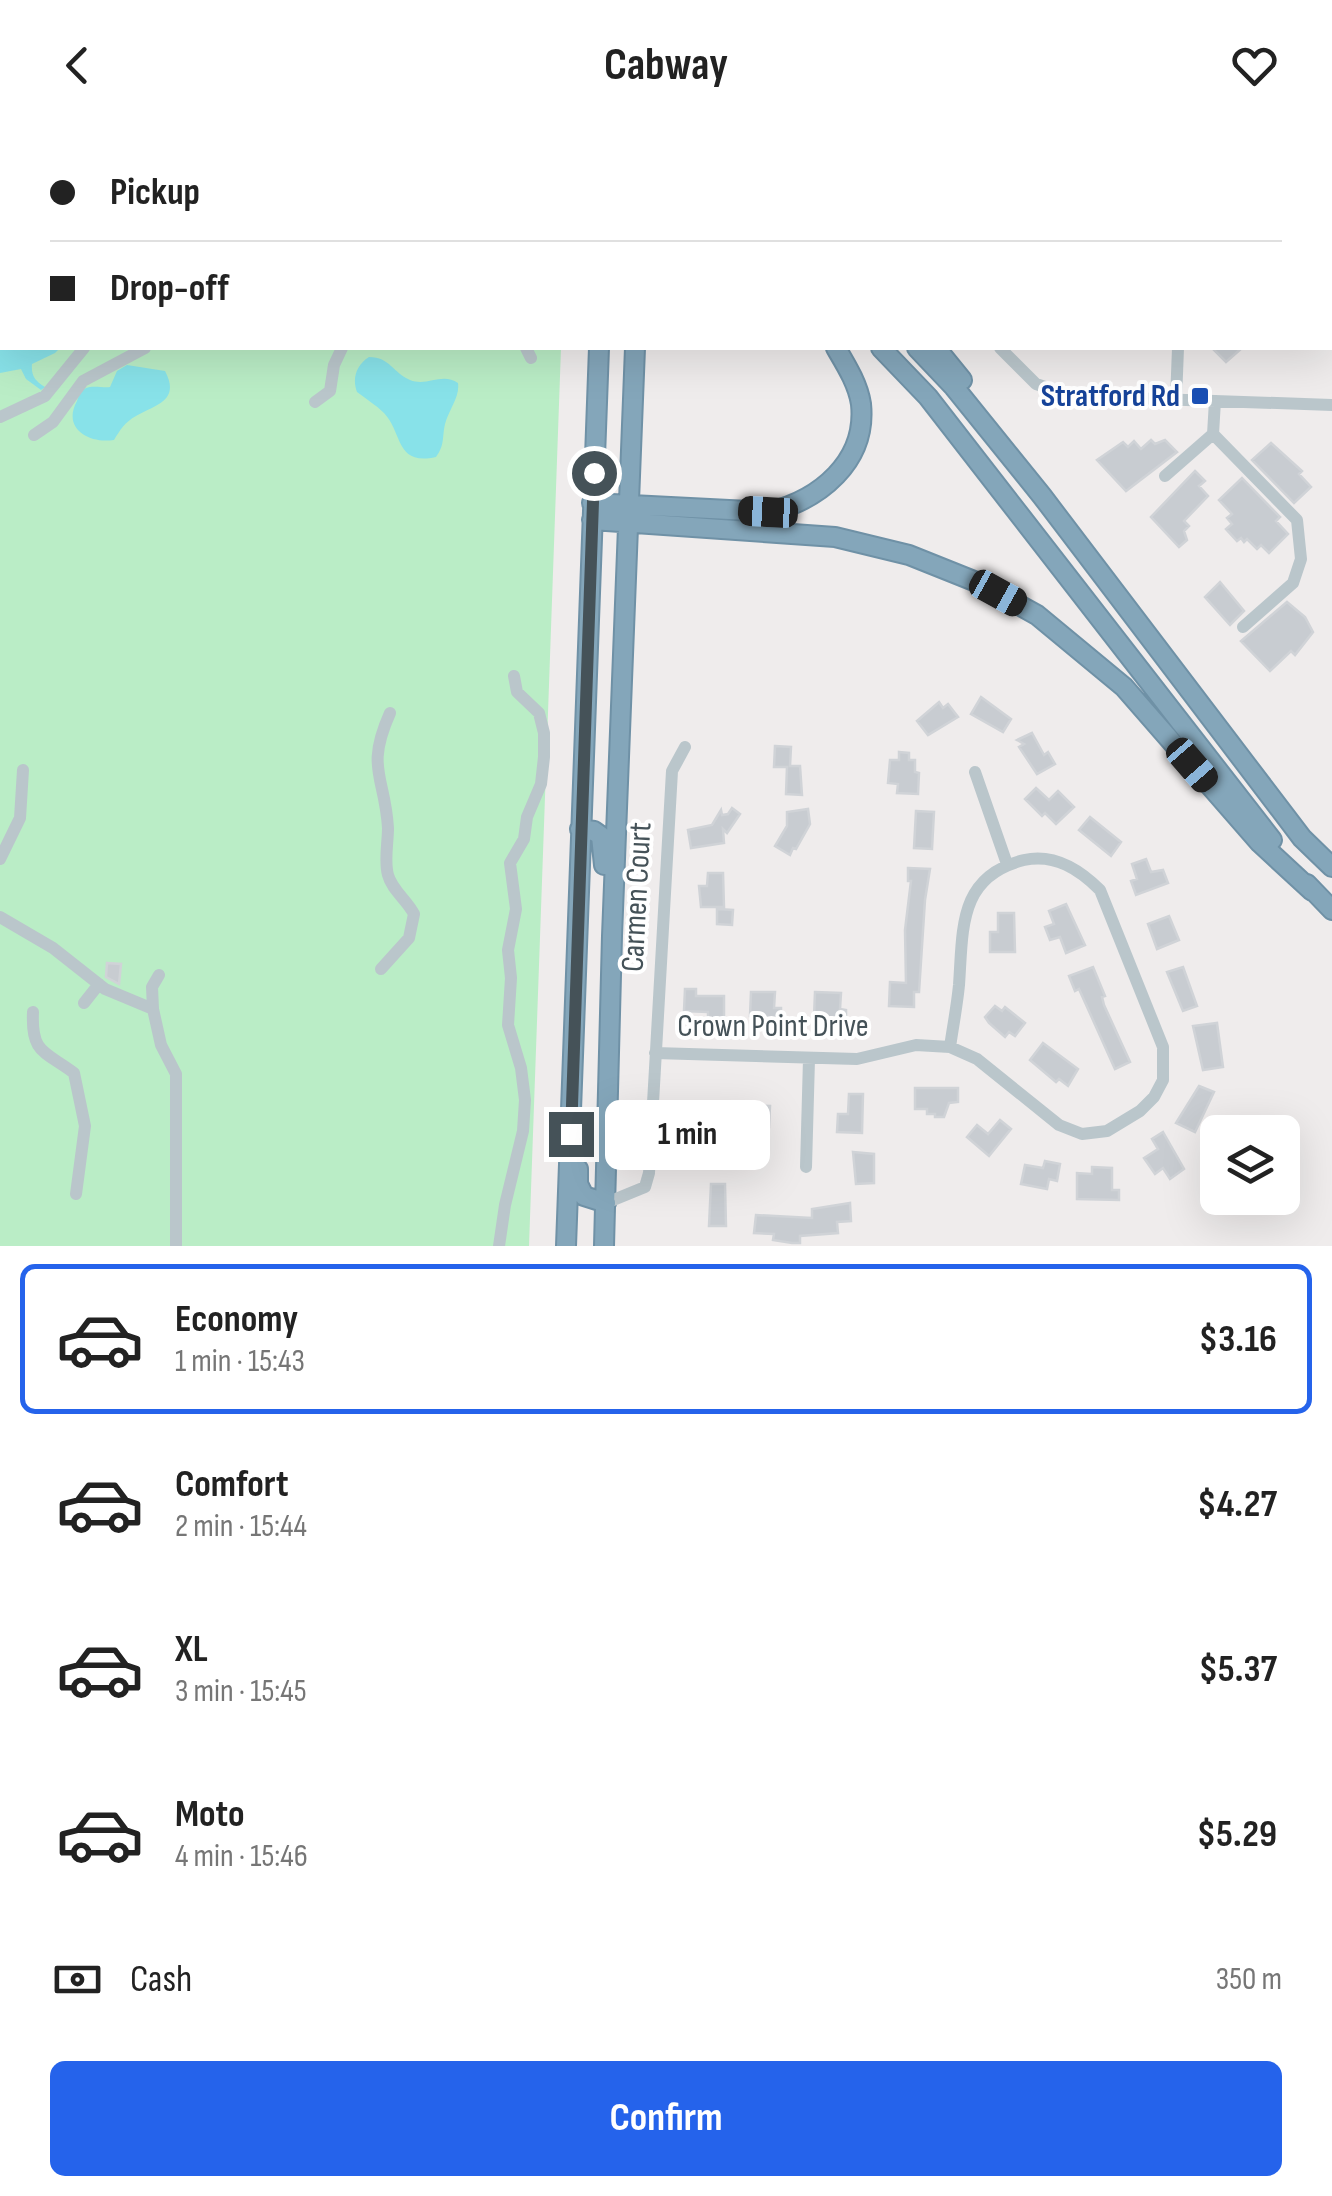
<!DOCTYPE html>
<html lang="en">
<head>
<meta charset="utf-8">
<style>
	:root { --surface:#fff; --page:#f6f6f6; --text:#222; --muted:#767676; --line:#e0e0e0; --accent:#2563eb }
	body { margin:0; font-family:"Sofia Sans Condensed",sans-serif; background:var(--page); color:var(--text); height:100vh; display:flex; flex-direction:column; font-size:38px; white-space:nowrap }
	* { box-sizing:border-box; margin:0 }
	p { font-size:32px; color:var(--muted) }
	.icon { flex:none; width:55px; height:55px; fill:none; stroke:currentColor; stroke-width:2; stroke-linecap:round; stroke-linejoin:round }
	.map { position:relative; height:1116px; overflow:hidden }
	.sheet { display:flex; flex-direction:column; background:var(--surface); flex:1 }
	.sheet>* { flex:none }
	.guide { position:absolute; left:0px; top:0px; width:1332px; height:220px; box-shadow:0 10px 40px #0002; display:grid; align-content:center; height:220px; padding:0 50px; background:var(--surface) }
	.buttons { position:absolute; left:1200px; top:985px; display:grid; gap:20px }
	.buttons a { display:grid; place-items:center; width:100px; height:100px; border-radius:15px; background:var(--surface); box-shadow:0 10px 40px #0002; font-size:50px }
	.end { position:absolute; width:45px; height:45px; margin:-22px; border:12px solid #455258; background:#fff; box-shadow:0 0 0 5px #fff }
	.from { border-radius:50% }
	.bubble { position:absolute; height:70px; border-radius:15px; background:var(--surface); box-shadow:0 10px 40px #0002; font-size:32px; font-weight:700; line-height:70px; text-align:center }
	.car { position:absolute; width:30px; height:60px; margin:-30px -15px; border-radius:12px; box-shadow:0 0 8px 2px #0007; background:linear-gradient(#222 24%,#8ab4d8 0 40%,#222 0 76%,#8ab4d8 0 86%,#222 0) }
	.guide b { display:flex; align-items:center; gap:35px; height:95px; font-size:38px }
	.guide b+b { border-top:2px solid var(--line) }
	.guide i { width:25px; height:25px; background:var(--text) }
	ul { padding:18px 0 0; list-style:none }
	li { display:flex; align-items:center; gap:30px; height:150px; margin:0 20px 15px; padding:0 30px; border:5px solid transparent; border-radius:15px }
	li div { flex:1 }
	li b { display:block; font-size:38px }
	li em { font-style:normal; font-weight:700 }
	li.on { border-color:var(--accent) }
	li>.icon { width:90px; height:90px; stroke-width:1.5 }
	.pay { display:flex; align-items:center; gap:25px; height:110px; padding:0 50px; font-size:38px }
	.pay p { margin-inline-start:auto }
	.cta { display:flex; gap:20px; margin-top:auto; padding:20px 50px }
	.cta a { flex:1; height:115px; border-radius:15px; background:var(--accent); color:#fff; font-size:40px; font-weight:700; line-height:115px; text-align:center }
	header { display:flex; justify-content:space-between; align-items:center; height:130px; padding:0 50px; background:var(--surface); font-size:45px; font-weight:700 }
	.map>svg:first-child { display:block }
	.green { fill:#baedc6 }
	.water { fill:#88e2e9 }
	.lines { fill:none; stroke-linecap:round; stroke-linejoin:round }
	.stream { stroke:#88e2e9; stroke-width:4 }
	.building { fill:#c8ccd1; stroke:#d0d3d7; stroke-width:2.5 }
	.highway-casing { stroke:#6f91a6; stroke-width:22 }
	.minor { stroke:#bac6cb; stroke-width:12 }
	.highway { stroke:#84a6ba; stroke-width:18 }
	.route { stroke:#455258; stroke-width:12 }
	.transit-dot { fill:#1a4fb4; stroke:#fff; stroke-width:4 }
	.labels { text-anchor:middle; dominant-baseline:central; stroke-width:8; stroke-linejoin:round; paint-order:stroke }
	.transit-label { font-size:32px; font-weight:bold; fill:#164399; stroke:#fff; text-anchor:end }
	.street-label { font-size:32px; fill:#455258; stroke:#fff }
</style>
</head>
<body>
<header><svg class="icon" aria-label="back" viewBox="0 0 24 24"><path d="M15 5l-7 7 7 7"/></svg>Cabway<svg class="icon" aria-label="heart" viewBox="0 0 24 24"><path d="M12 20l-8-8c-3-5 5-10 8-4 3-6 11-1 8 4z"/></svg></header>
<div class="map">
<svg width="1332" height="1116" viewBox="0 0 1332 1116">
	<rect width="100%" height="100%" fill="#efecec"/>
	<path class="green" d="M0,0l569,1 -567,1v216h559l-32,898h-529z"/>
	<path class="water" d="M0,34h2v184h58l-5,5 -23,11c-1,12 3,17 13,23l-4,3 -15,-11 -5,-10 -21,4z
		M369,227c21,0 24,16 41,23 17,7 32,-8 48,3 2,14 -9,26 -13,41 -3,13 0,21 -9,33 -41,9 -33,-24 -52,-44 -8,-8 -18,-14 -27,-21 -5,-13 -1,-27 12,-35z
		M127,235l38,6c16,30 -10,34 -29,45 -11,6 -16,14 -22,24 -26,4 -52,-12 -37,-39 2,-6 4,-10 9,-13 7,-3 17,0 24,-1l7,-16z"/>
	<g class="lines">
		<path class="stream" d="M211,2l3,-2"/>
	</g>
	<path class="building" d="M1212,218h30l-16,14z
		M1151,310l4,4 10,-4 12,12 -51,39 -29,-31 26,-18 5,5 6,-6 7,8z
		M1271,313l31,28 -3,3 12,13 -17,16 -42,-43z
		M1195,341l10,10 -6,5 9,10 -24,25 5,5 -5,5 3,9 -8,7 -28,-30z
		M1242,348l38,39 -4,4 12,13 -19,19 -8,-8 -4,4 -10,-10 -3,3 -3,-4 -4,3 -11,-12 6,-5 -5,-6 5,-4 -13,-14z
		M1220,452l24,29 -14,14 -25,-28z
		M1287,472l18,15 8,15 -18,23 -4,-4 -21,20 -29,-30z
		M981,567l30,22 -8,13 -32,-18z
		M939,572l4,6 5,-4 10,13 -30,18 -11,-14z
		M1032,603l12,22 4,-3 7,12 -18,10 -18,-27 5,-3 -7,-4z
		M775,616l16,1 -1,19h10l2,29 -16,-1 1,-27h-13z
		M899,622l10,1v7h6v12l4,1 -1,21 -21,-1 1,-9 -10,-1 2,-23h9z
		M1036,658l13,12 9,-9 16,16 -18,17 -11,-11 -3,3 -17,-17z
		M732,678l8,6 -13,19 -4,-4 1,14 -33,5 -3,-18 24,-5 9,-15 1,5 6,-1z
		M808,679l2,15 -14,25 -3,-1 -3,7 -15,-9 12,-20v-14z
		M916,681l18,1 -2,37 -18,-1z
		M1090,687l31,25 -10,14 -32,-26z
		M1146,729l5,13 12,-2 5,13 -32,12 -5,-14 6,-2 -5,-15z
		M908,738l22,1 -5,31 -6,92h-5v15l-25,-1 1,-24 16,1 -1,-53 6,-49h-3z
		M708,743h15l1,34h-23l-2,-21h8z
		M1066,774l19,41 -19,8 -6,-16 -10,3 -5,-13 9,-3 -5,-13z
		M717,779l16,1 -1,15 -15,-1z
		M998,783h16l1,39h-25v-20h8z
		M1169,786l10,24 -22,9 -9,-25z
		M107,833l14,1 -2,20 -13,-7z
		M1093,837l12,29 -3,1 2,8 26,57 -15,7 -36,-80 -4,2 -6,-15z
		M1183,837l14,39 -14,5 -16,-39z
		M685,859h11v7h28v24h-16v-8l-24,-1z
		M751,862h24l-1,16h7v15h-15l1,-6 -17,-1z
		M815,862l26,1 -1,16 6,1v15l-20,-1v-7h-12z
		M995,876l7,5 3,-4 20,16 -10,13 -6,-4 -4,5 -16,-14 -4,-6z
		M1217,893l6,44 -20,3 -10,-44z
		M1043,913l35,26 -10,17 -9,-7 -3,3 -26,-22z
		M1199,956l15,6 -19,40 -19,-9z
		M915,958h43v14l-9,1 -5,14h-9v-3h-8v-5h-12z
		M849,964h14l-1,39 -25,-1 1,-18h10z
		M741,975l29,1 -1,21 -46,-1 -4,39h-10v-7h-6l3,-45 34,2z
		M1000,990l11,9 -22,27 -22,-19 10,-12 11,9z
		M1163,1002l21,37 -14,10 -7,-11 -8,6 -11,-16 14,-9 -6,-10z
		M853,1022l21,2v29l-18,1z
		M1045,1031l15,3 -3,17 -8,-2 -2,10 -26,-5 4,-19 18,3z
		M1092,1037l20,1v22h7v10l-42,-1v-26l15,1z
		M711,1054h14l1,42h-17z
		M850,1073l1,18 -14,1 1,11 -38,3v7h-8l-19,-3 1,-6 -20,-1 2,-18 56,3v-9z"/>
	<g class="lines">
		<defs>
			<path id="highway" d="M606,0v2
				M639,0l3,2
				M682,0l3,2
				M775,0l1,2
				M881,218l47,49 344,443
				M917,218l37,39 88,109 260,342 30,29
				M936,218l26,32
				M592,373l177,9c50,-12 98,-50 92,-108 -3,-20 -15,-39 -25,-56
				M592,390l243,17 74,18 70,28 58,32 87,72 136,156 52,48
				M580,699l14,2 7,5 3,29
				M1307,754l25,26
				M578,1039v15l6,12 22,7
				M566,1116l33,-898
				M604,1116l8,-310 23,-588"/>
		</defs>
		<use href="#highway" class="highway-casing"/>
		<path class="minor" d="M491,0v2
			M821,0l1,2
			M308,2l3,-2
			M397,2v-2
			M916,2v-2
			M1262,2l2,-2
			M526,218l5,10
			M1000,218l36,36 36,12 260,9
			M1176,270l2,-52
			M1215,271l-2,33 84,86 4,39 -8,24 -50,44
			M315,272l15,-11 4,-26 8,-17
			M0,287l45,-21 39,-48
			M34,305l19,-13 30,-41 62,-33
			M1165,346l48,-42
			M975,642l32,92
			M0,729l20,-41 3,-48
			M0,787l53,31 52,41 48,20
			M381,839l28,-31 5,-24c-7,-14 -22,-24 -26,-39 -4,-14 0,-32 0,-47 -3,-52 -23,-59 2,-115
			M159,845l-7,12 1,22 8,36 15,29v172
			M84,873l15,-19
			M33,882c-2,42 12,39 41,61l11,53 -9,68
			M655,923l202,6 59,-14 34,2 27,12 82,66 23,9 25,-3 33,-20 14,-14 9,-17v-33l-63,-157c-20,-20 -45,-37 -76,-30 -66,16 -61,69 -65,125 -2,21 -6,41 -9,62
			M806,1037l3,-108
			M606,1073l39,-16 4,-14 23,-402 13,-24
			M499,1116l6,-41 18,-74 2,-31 -4,-32 -13,-43 3,-47 -3,-28 8,-41 -6,-46 14,-24 3,-22 14,-33 3,-27v-24l-5,-20 -22,-21 -3,-16"/>
		<use href="#highway" class="highway"/>
	</g>
	<g class="lines">
		<path class="route" d="M571,1004l23,-661"/>
	</g>
	<rect class="transit-dot" x="1190" y="256" width="20" height="20" rx="5"/>
	<g class="labels">
		<g class="transit-label">
			<text x="1180" y="266">Stratford Rd</text>
		</g>
		<g class="street-label">
			<text transform="translate(637 767) rotate(-87)">Carmen Court</text>
			<text x="773" y="896">Crown Point Drive</text>
		</g>
	</g>
</svg>
<div class="buttons">
<a><svg class="icon" aria-label="layers" viewBox="0 0 24 24"><path d="M12 4l9 5-9 5-9-5zM3 14l9 5 9-5"/></svg></a>
</div>
<i class="end from" style="left:594px;top:343px"></i>
<i class="end" style="left:571px;top:1004px"></i>
<div class="bubble" style="left:605px;top:970px;width:165px">1 min</div>
<i class="car" style="left:768px;top:382px;rotate:273deg"></i>
<i class="car" style="left:998px;top:463px;rotate:119deg"></i>
<i class="car" style="left:1192px;top:635px;rotate:139deg"></i>
<div class="guide">
<b><i class="from"></i>Pickup</b>
<b><i></i>Drop-off</b>
</div>
</div>
<section class="sheet">
<ul>
<li class="on"><svg class="icon" aria-label="car" viewBox="0 0 24 24"><path d="M5 17H2v-5l4-1 3-4h7l3 4 3 1v5h-3M9 17h6M6 11h13"/><circle cx="7" cy="17" r="2"/><circle cx="17" cy="17" r="2"/></svg><div><b>Economy</b><p>1 min · 15:43</p></div><em>$3.16</em></li>
<li><svg class="icon" aria-label="car" viewBox="0 0 24 24"><path d="M5 17H2v-5l4-1 3-4h7l3 4 3 1v5h-3M9 17h6M6 11h13"/><circle cx="7" cy="17" r="2"/><circle cx="17" cy="17" r="2"/></svg><div><b>Comfort</b><p>2 min · 15:44</p></div><em>$4.27</em></li>
<li><svg class="icon" aria-label="car" viewBox="0 0 24 24"><path d="M5 17H2v-5l4-1 3-4h7l3 4 3 1v5h-3M9 17h6M6 11h13"/><circle cx="7" cy="17" r="2"/><circle cx="17" cy="17" r="2"/></svg><div><b>XL</b><p>3 min · 15:45</p></div><em>$5.37</em></li>
<li><svg class="icon" aria-label="car" viewBox="0 0 24 24"><path d="M5 17H2v-5l4-1 3-4h7l3 4 3 1v5h-3M9 17h6M6 11h13"/><circle cx="7" cy="17" r="2"/><circle cx="17" cy="17" r="2"/></svg><div><b>Moto</b><p>4 min · 15:46</p></div><em>$5.29</em></li>
</ul>
<div class="pay"><svg class="icon" aria-label="cash" viewBox="0 0 24 24"><path d="M3 7h18v10H3z"/><circle cx="12" cy="12" r="2"/></svg>Cash<p>350 m</p></div>
<div class="cta"><a>Confirm</a></div>
</section>
</body>
</html>
